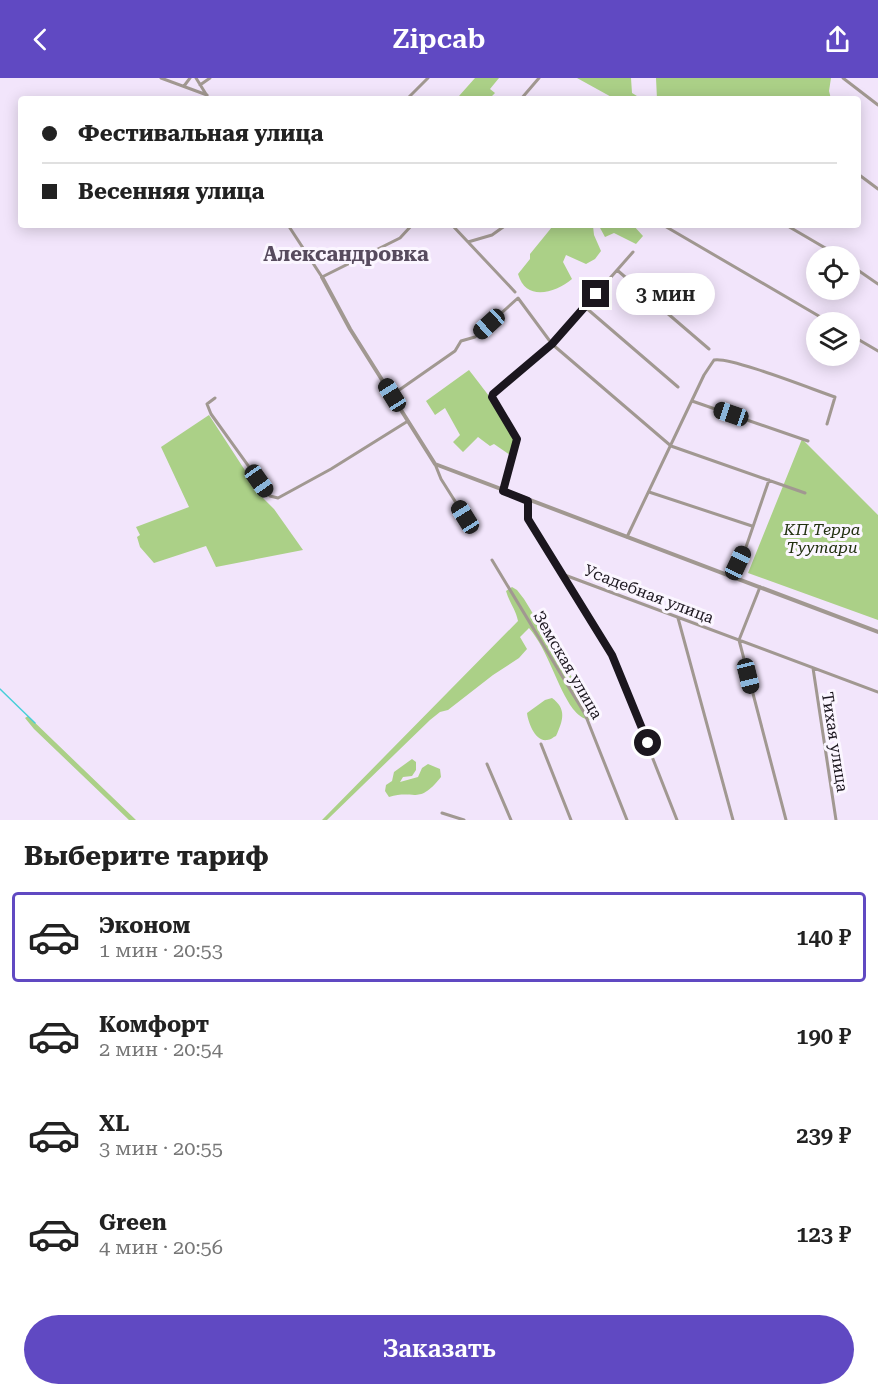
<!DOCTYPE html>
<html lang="ru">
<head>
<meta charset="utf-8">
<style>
	:root { --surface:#fff; --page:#f6f6f6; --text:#222; --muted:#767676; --line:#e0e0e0; --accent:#6049c2 }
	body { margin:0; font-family:"Roboto Serif",serif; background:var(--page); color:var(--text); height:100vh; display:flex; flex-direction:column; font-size:22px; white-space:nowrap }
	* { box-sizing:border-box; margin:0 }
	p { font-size:20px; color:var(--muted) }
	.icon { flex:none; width:33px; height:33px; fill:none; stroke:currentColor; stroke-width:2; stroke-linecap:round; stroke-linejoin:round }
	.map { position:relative; height:742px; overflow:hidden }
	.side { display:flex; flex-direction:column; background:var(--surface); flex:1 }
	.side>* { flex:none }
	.top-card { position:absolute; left:18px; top:18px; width:843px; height:132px; border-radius:6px; box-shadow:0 3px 15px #0003; display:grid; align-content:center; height:132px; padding:0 24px; background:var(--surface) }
	.controls { position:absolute; left:806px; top:168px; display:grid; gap:12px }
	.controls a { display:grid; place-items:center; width:54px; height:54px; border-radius:50%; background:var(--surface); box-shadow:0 3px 15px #0003; font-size:30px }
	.end { position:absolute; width:27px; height:27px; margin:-14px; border:8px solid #1b161e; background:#fff; box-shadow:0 0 0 3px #fff }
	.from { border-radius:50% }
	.bubble { position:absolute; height:42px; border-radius:21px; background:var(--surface); box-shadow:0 3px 15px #0003; font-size:20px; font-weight:600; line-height:42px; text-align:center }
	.car { position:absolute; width:18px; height:36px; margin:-18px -9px; border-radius:8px; box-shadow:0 0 4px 2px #0007; background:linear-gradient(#222 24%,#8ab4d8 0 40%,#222 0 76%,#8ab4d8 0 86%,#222 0) }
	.top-card b { display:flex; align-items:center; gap:21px; height:57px; font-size:22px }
	.top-card b+b { border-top:2px solid var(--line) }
	.top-card i { width:15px; height:15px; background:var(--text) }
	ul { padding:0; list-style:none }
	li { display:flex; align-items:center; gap:18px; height:90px; margin:0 12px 9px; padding:0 12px; border:3px solid transparent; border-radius:6px }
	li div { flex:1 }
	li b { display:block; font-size:22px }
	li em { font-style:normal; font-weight:600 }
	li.active { border-color:var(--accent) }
	li>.icon { width:54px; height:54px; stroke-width:1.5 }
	h2 { padding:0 24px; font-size:27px; line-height:72px }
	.action { display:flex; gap:12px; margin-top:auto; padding:12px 24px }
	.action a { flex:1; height:69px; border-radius:36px; background:var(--accent); color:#fff; font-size:24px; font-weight:600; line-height:69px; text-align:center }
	header { display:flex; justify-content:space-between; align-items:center; height:78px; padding:0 24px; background:var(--accent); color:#fff; font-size:27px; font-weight:600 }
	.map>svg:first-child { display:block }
	.green { fill:#abd087 }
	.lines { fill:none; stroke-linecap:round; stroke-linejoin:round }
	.stream { stroke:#47cfd8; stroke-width:1.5 }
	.minor { stroke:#a19891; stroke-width:3 }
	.tertiary { stroke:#a19891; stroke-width:4 }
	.route { stroke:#1b161e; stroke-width:8 }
	.labels { text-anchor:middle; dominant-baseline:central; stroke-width:6; stroke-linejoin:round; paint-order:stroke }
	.park-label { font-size:16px; font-style:italic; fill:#202f0e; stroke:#fbf6ff }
	.street-label { font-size:16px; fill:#1b161e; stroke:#fbf6ff }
	.quarter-label { font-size:20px; font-weight:bold; fill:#574b5e; stroke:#fbf6ff }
</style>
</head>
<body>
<header><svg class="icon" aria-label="back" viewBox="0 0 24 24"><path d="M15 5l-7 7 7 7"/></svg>Zipcab<svg class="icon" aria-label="share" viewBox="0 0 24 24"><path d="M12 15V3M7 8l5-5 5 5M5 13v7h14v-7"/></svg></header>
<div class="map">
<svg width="878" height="742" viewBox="0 0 878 742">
	<rect width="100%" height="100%" fill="#f2e5fb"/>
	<path class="green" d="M475,0h24l-9,11 5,4 -6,6h-26l-4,-3z
		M577,0h54l1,15 10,6h-27z
		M656,0h175l-2,13 2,8h-174z
		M556,147h77l10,11 -7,8 -22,-11 -9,4 -6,-11h-6l1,9 7,16 -6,8 -9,5 -20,-9 -3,7 9,17c-17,14 -46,23 -54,-5l12,-15v-5l22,-27z
		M469,292c10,13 42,53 45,67 1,6 -1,14 -4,18l-16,-11 -4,2 -12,-9 -15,15 -10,-10 7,-7 -15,-27 -10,7 -9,-14z
		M209,337l54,83 11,11 29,41 -87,17 -10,-21 -52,17 -14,-16 -3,-10 3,-2 -4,-8 53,-20 -28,-60z
		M802,361l76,76v105l-130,-47z
		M512,509l5,3 7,9 57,93 12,25 -4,3c-6,-1 -12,-6 -16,-11 -16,-22 -25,-59 -44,-81l-9,9 7,12 -8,9 -26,17 -45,35 -8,2 -10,8 -103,100h-5l196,-199c-2,-11 -9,-19 -12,-30z
		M552,620c15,11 11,22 4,38 -3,1 -5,4 -9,4 -12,2 -19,-18 -20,-27l18,-13z
		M28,638l108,104h-7l-95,-91 -9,-11z
		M412,681l4,3v8l-4,6 -9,1 -3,5 18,-5 4,-9 6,-4 12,5 1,8c-23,29 -26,12 -52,20l-4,-6 1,-6 6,-4 2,-9z"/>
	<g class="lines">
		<path class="stream" d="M0,611l35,34"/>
		<path class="minor" d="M161,0l46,17
			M196,0l13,21
			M843,0l35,27
			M200,7l10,-7
			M184,8l6,-8
			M407,21l21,-21
			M521,21l18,-21
			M858,96l20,15
			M288,147l34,52 78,-39 12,-13
			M452,147l63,67
			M663,147l166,97
			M786,147l53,31
			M468,164l24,-7 14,-10
			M849,186l29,20
			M617,192l92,79
			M585,229l93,80
			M849,256l29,17
			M392,317l63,-44 6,-10 14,-4 43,-39 34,46 119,102 134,47
			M215,320l-8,6 4,10 59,82 8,2 53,-29 77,-48
			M692,323l116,40
			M435,386l6,15 24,38
			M503,411l14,-50 -25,-42 1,-3 59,-50 81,-92
			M649,414l103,34
			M528,423v18l34,55 316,118
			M627,459l77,-162 10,-15c15,-4 100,30 121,37l-8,27
			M492,482l93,154 42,106
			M563,498l49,79 65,165
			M732,498l13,-26 24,-70
			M678,540l55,202
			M739,562l47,180
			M739,562l21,-53
			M813,590l23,152
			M541,666l30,76
			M487,686l24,56
			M442,735l22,7"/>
		<path class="tertiary" d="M322,199l28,52 85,135 443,168"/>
	</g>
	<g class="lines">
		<path class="route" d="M596,216l-44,50 -59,50 -1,3 25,42 -14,52 25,10v18l84,136 36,88"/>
	</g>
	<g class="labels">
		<g class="park-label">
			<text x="822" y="451">КП Терра<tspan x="822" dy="18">Туутари</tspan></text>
		</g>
		<g class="street-label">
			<text transform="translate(649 516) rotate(21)">Усадебная улица</text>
			<text transform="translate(568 587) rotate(60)">Земская улица</text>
			<text transform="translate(835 664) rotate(81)">Тихая улица</text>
		</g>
		<g class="quarter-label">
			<text x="346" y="176">Александровка</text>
		</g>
	</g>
</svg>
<div class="controls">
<a><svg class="icon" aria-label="locate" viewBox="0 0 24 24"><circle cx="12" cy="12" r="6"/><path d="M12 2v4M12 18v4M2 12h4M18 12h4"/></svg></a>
<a><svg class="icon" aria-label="layers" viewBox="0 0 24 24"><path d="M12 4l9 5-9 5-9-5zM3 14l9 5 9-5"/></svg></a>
</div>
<i class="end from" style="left:648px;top:665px"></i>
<i class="end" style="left:596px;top:216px"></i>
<div class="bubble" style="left:616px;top:195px;width:99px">3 мин</div>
<i class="car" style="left:489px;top:246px;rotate:228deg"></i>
<i class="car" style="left:392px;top:317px;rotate:328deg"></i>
<i class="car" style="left:731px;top:336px;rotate:289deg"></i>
<i class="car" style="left:259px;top:403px;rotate:145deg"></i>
<i class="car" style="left:465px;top:439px;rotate:328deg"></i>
<i class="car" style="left:738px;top:485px;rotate:25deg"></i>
<i class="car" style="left:748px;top:598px;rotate:166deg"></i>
<div class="top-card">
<b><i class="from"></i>Фестивальная улица</b>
<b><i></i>Весенняя улица</b>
</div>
</div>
<section class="side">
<h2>Выберите тариф</h2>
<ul>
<li class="active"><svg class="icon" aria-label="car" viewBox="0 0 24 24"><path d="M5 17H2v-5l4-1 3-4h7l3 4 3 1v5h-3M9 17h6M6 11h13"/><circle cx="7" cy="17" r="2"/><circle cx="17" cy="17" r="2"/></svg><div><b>Эконом</b><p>1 мин · 20:53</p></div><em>140 ₽</em></li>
<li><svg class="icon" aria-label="car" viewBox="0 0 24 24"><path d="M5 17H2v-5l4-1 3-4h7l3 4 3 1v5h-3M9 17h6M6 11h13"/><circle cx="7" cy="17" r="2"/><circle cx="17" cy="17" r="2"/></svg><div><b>Комфорт</b><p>2 мин · 20:54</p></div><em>190 ₽</em></li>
<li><svg class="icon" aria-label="car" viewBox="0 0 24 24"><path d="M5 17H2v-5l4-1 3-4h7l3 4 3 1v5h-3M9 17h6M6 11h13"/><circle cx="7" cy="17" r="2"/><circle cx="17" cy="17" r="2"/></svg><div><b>XL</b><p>3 мин · 20:55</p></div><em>239 ₽</em></li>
<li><svg class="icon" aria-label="car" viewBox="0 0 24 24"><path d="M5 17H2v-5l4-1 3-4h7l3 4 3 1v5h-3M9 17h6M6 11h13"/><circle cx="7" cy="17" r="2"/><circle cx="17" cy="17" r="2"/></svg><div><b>Green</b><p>4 мин · 20:56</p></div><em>123 ₽</em></li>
</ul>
<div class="action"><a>Заказать</a></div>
</section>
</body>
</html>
